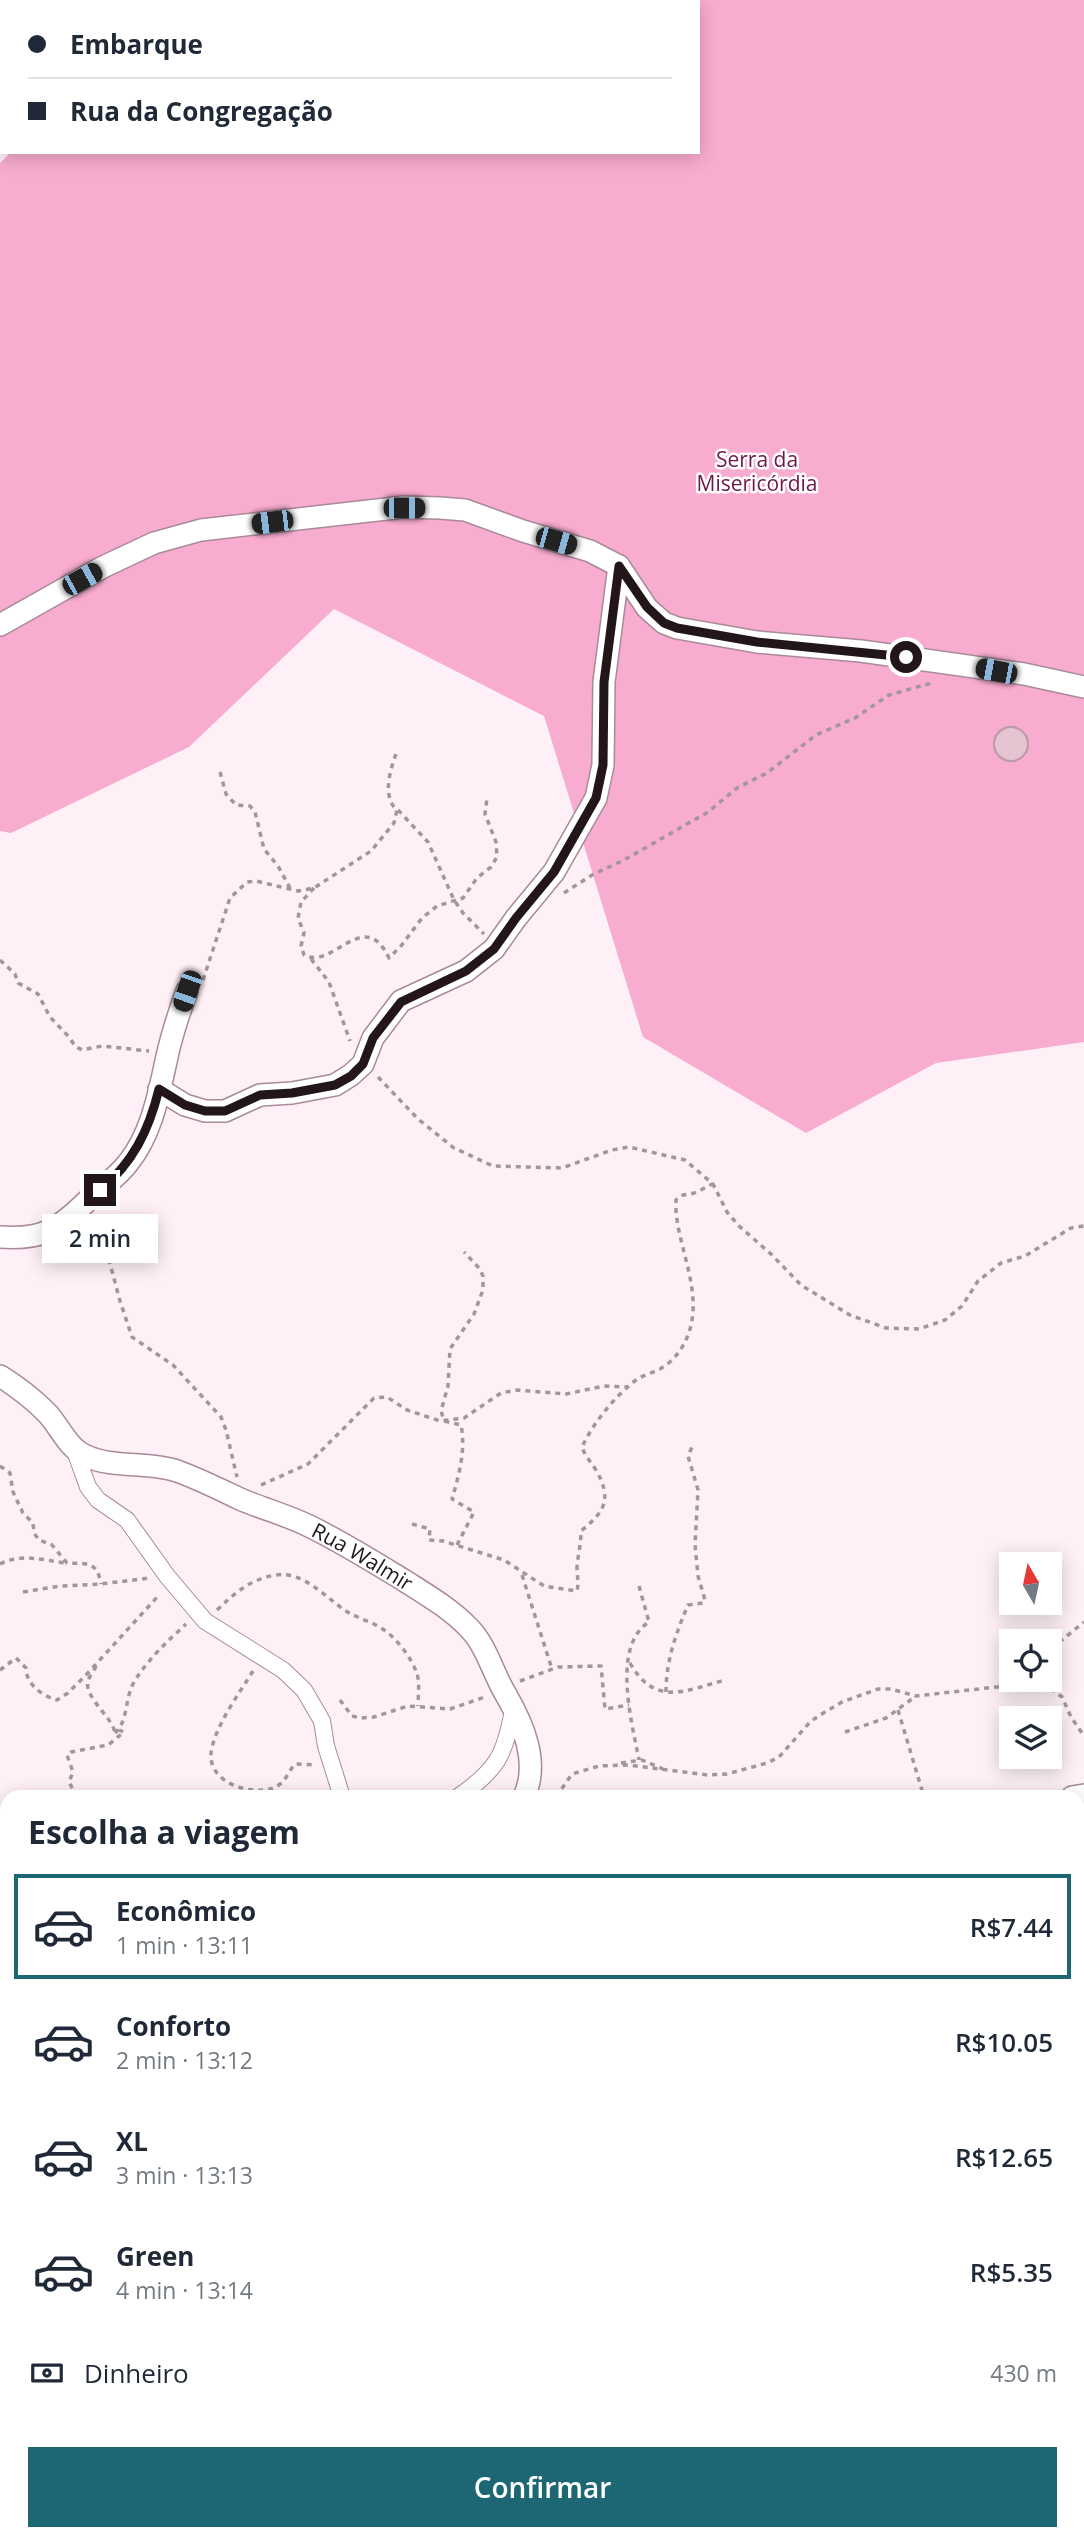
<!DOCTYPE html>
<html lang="pt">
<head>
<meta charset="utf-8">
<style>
	:root { --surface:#fff; --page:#f6f6f7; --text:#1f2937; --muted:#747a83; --line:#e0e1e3; --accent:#1d6673 }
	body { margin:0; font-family:"Open Sans",sans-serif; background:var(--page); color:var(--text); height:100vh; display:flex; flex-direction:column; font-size:26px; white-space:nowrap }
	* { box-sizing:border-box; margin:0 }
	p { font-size:23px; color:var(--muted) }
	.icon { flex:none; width:38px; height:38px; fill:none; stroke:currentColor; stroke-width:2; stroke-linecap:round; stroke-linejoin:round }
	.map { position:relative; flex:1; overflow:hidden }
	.drawer { position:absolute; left:0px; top:1790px; width:1085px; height:751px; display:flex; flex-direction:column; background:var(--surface); border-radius:21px 21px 0 0; box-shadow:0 4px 18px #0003 }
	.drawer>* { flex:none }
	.top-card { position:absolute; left:0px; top:0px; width:700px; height:154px; box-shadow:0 4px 18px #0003; display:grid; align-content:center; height:154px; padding:0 28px; background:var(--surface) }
	.needle { width:46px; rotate:351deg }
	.controls { position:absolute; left:999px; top:1552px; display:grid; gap:14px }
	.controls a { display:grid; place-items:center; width:63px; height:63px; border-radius:0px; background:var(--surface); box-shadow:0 4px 18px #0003; font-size:35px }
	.end { position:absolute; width:32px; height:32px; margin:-16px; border:9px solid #22161b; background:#fff; box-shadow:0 0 0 4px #fff }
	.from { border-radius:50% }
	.bubble { position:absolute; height:49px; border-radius:0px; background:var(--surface); box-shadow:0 4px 18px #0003; font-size:23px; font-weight:600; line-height:49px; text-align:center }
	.car { position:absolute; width:21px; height:42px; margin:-21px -10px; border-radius:9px; box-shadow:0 0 5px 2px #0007; background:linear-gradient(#222 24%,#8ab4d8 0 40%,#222 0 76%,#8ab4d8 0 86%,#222 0) }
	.top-card b { display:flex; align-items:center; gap:24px; height:66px; font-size:26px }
	.top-card b+b { border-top:2px solid var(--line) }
	.top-card i { width:18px; height:18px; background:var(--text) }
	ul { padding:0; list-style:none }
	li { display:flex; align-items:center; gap:21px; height:105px; margin:0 14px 10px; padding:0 14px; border:4px solid transparent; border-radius:0px }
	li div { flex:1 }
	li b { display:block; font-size:26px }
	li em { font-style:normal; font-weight:600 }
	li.on { border-color:var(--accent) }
	li>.icon { width:63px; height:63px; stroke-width:1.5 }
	h2 { padding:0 28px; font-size:32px; line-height:84px }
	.pay { display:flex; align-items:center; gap:18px; height:77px; padding:0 28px; font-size:26px }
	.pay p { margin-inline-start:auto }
	.action { display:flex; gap:14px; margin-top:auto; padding:14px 28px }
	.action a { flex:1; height:80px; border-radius:0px; background:var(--accent); color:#fff; font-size:28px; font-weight:600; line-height:80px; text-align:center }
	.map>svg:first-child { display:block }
	.forest { fill:#f8accf }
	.building { fill:#e5c4d2; stroke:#b999a7; stroke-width:2 }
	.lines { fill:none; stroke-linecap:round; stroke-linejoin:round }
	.pedestrian-casing { stroke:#a98a98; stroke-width:18 }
	.minor-casing { stroke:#a98a98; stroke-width:24 }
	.path { stroke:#a3969b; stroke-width:3.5; stroke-dasharray:5 5; stroke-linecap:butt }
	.pedestrian { stroke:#fff; stroke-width:16 }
	.minor { stroke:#fff; stroke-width:21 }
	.route { stroke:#22161b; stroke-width:9 }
	.labels { text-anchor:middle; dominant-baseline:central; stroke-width:5; stroke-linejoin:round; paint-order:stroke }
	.park-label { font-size:21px; fill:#6e1849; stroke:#fff }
	.street-label { font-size:21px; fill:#22161b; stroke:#fff }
</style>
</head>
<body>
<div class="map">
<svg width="1084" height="2540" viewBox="0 0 1084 2540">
	<rect width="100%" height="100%" fill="#fef0f6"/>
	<path class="forest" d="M167,0h917v1042l-148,21 -130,70 -163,-96 -99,-321 -210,-107 -145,138 -178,86 -11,-2v-668l11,-11h687v-150h-532z"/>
	<path class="building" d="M994 744a17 17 0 1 1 34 0a17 17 0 1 1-34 0Z"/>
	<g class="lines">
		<defs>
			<path id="pedestrian" d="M74,1448l14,39 10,13 29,20 40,56 38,45 78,49 21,20 18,31 4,25 16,51
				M458,1797c39,-27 47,-42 55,-87"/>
			<g id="minor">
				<path d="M0,625l103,-58 51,-24 47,-13 203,-23 36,1 25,2 58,21 67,20 29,15 28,42 17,15 13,5 80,14 104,9 163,23 60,13"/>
				<path d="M159,1089l26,16 20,6h20l35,-16 32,-2 43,-8 16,-10 12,-11 10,-26 28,-37 65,-30 28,-22 22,-31 38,-46 42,-74 7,-33 1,-83 15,-116"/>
				<path d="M0,1237c41,3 56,-6 85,-34 14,-14 31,-24 43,-40 26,-32 32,-77 41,-115 5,-20 11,-38 18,-57"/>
				<path id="s1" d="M0,1376c16,10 32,22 46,36 13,13 21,35 38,43 28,14 63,6 93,16 22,8 42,18 63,28 23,10 47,16 69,27 33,16 65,36 96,55 22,14 46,28 64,47 17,17 24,45 36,65 18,31 35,69 19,104"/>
				<path d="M1072,1797l12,-2"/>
				<path d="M0,2065l7,5"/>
				<path d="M0,2244l7,-2"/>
				<path d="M501,2534l6,6"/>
				<path d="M981,2534l2,6"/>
				<path d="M151,2540l3,-6"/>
			</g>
		</defs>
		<use href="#pedestrian" class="pedestrian-casing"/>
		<use href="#minor" class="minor-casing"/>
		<path class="path" d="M220,772l6,22 10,11 14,1 5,6 9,37 14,17 12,22
			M398,810l30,32 26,58 9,13 21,21
			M314,888l-13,14 -3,16 6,15 -3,13 3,9c29,16 60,-50 85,3l12,-12 21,-28 15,-12 26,-8 14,-20 14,-11 6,-10 -1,-15 -11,-28 2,-16
			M564,893l28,-18 32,-15 84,-48 29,-24 30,-15 49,-38 39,-17 34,-23 46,-13
			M311,959l18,23 21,59
			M0,960l15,14 3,9 20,11 12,23 19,20 6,9 7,4 20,-4 47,5
			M203,980l27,-82 17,-16 9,-1 42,10 16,-3 57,-37 23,-28 3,-13c-15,-13 -7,-40 -1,-56
			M378,1077l40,42 36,29 39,18 69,2 50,-18 17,-3 56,13 28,24 14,28 12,14 32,28 30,31 49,30 36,13 33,1 26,-9 17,-14 16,-25 23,-18 24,-7 46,-28 13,-2
			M87,1230l-1,2 19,13 15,56 12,36 41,28 48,52 5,13 11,47
			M0,1466l10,7 3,19 10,21 10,10 1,10 5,7 13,5 15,18c21,1 30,-2 34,21
			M261,1485l47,-21 66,-66 13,-1 20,13 33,11 24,-3 37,-25 16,-3 49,4 38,-8 24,1
			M412,1524l18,5 -1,11 14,1 61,19 40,26 33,5c2,-9 0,-15 0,-24 1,-12 4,-23 4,-36 23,-19 32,-31 15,-61 -5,-8 -11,-14 -14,-23 12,-25 32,-50 54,-67 7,-5 16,-7 24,-11 20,-11 32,-35 33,-58 2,-38 -19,-77 -17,-111 7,-8 12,-4 21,-8 5,-2 10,-6 16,-8
			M457,1545l17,-33 -22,-13c7,-24 14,-49 9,-74l-17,-4 -3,-10 7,-25 2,-37 24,-35 9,-24v-14l-4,-8 -15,-16
			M0,1564c22,-11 42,-4 66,-1
			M522,1575l30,94
			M639,1586l10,36c-38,24 -17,101 -10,138
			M23,1592l37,-6 41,-2 49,-6
			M217,1610c18,-17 33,-31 59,-35 28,-4 50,23 70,36 11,7 24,10 35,17 14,8 31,30 36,46 3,8 1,23 1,32
			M1050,1644h7l27,-22
			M630,1663c25,44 55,28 95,17
			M96,1666c-2,5 -7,11 -8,15 -4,17 24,35 27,52
			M0,1670l16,-12 10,10c0,16 16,28 31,32l11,-7 18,-18 74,-81
			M253,1671c-13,21 -40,58 -42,83 -2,29 40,42 62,34 13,-5 14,-15 22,-24l21,1
			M1046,1680l3,7 13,10 9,20 13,19
			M520,1681l38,-14 43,-1 4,43 24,-4
			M666,1692c0,-31 10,-59 22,-87l15,-2 2,-3 -7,-24 -3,-31 3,-55 -10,-34 5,-11
			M340,1700l12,16 9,2 13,-1 34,-11 42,3 35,-12
			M898,1710l26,87
			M845,1732l41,-14 30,-22
			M115,1733c13,-11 10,-36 19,-51 14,-23 33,-40 52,-58
			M621,1763l21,-3 21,9
			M77,1797l-8,-15 4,-10 -6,-17 4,-3 37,-7 16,-13 -5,-2
			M556,1797l16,-23 27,-8 29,-1 80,10 19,-1 40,-11 12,-6 32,-36 14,-9 17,-10 36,-13h13l25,7 80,-9h33
			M0,2028h7
			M1078,2120l6,5
			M1078,2188l6,2
			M1078,2340l6,3
			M1078,2428h6
			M0,2446l3,2 4,18
			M384,2534l1,6
			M652,2534l2,6
			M910,2534l3,6"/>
		<use href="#pedestrian" class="pedestrian"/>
		<use href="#minor" class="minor"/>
	</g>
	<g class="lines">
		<path class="route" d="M100,1190c33,-27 49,-60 59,-101l26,16 20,6h20l35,-16 32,-2 43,-8 16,-9 12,-12 10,-26 28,-36 65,-31 28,-22 22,-31 38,-46 42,-74 7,-33 1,-83 15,-116 28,41 17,16 13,5 80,14 149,15"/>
	</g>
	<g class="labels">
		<g class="park-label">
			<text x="757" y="459">Serra da<tspan x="757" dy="24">Misericórdia</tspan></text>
		</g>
		<g class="street-label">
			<text stroke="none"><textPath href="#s1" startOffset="416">Rua Walmir</textPath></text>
		</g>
	</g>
</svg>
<div class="controls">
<a><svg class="needle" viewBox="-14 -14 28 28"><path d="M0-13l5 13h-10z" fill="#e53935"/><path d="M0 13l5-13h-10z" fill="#747a83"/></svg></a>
<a><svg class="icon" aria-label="locate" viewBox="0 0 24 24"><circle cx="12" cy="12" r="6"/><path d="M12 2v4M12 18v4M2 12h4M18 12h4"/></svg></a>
<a><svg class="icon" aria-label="layers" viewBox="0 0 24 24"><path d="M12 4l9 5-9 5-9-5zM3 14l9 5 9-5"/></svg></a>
</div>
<i class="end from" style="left:906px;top:657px"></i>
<i class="end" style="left:100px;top:1190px"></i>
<div class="bubble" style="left:42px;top:1214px;width:116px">2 min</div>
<i class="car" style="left:404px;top:508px;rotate:90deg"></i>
<i class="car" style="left:272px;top:522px;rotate:263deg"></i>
<i class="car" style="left:556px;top:541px;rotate:106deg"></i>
<i class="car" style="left:82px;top:579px;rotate:61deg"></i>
<i class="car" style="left:996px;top:671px;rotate:281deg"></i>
<i class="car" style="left:187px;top:991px;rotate:199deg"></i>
<div class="top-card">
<b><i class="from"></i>Embarque</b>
<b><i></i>Rua da Congregação</b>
</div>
<section class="drawer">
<h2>Escolha a viagem</h2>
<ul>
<li class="on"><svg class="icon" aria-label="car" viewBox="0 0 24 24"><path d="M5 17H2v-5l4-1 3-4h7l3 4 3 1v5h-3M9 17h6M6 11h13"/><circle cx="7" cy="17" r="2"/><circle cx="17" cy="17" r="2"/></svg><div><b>Econômico</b><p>1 min · 13:11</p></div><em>R$7.44</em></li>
<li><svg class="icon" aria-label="car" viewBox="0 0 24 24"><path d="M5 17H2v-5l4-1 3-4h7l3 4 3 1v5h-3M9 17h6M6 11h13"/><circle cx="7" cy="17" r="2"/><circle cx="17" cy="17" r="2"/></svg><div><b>Conforto</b><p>2 min · 13:12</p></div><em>R$10.05</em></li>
<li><svg class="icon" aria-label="car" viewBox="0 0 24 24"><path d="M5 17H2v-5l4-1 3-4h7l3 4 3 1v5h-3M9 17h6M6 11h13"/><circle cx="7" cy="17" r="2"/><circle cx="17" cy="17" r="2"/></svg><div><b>XL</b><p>3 min · 13:13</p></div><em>R$12.65</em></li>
<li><svg class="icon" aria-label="car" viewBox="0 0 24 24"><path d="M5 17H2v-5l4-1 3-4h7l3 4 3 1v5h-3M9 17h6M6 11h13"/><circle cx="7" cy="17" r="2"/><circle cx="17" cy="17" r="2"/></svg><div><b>Green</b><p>4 min · 13:14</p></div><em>R$5.35</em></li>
</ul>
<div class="pay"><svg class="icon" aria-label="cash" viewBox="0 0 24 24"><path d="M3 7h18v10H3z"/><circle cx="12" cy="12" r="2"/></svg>Dinheiro<p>430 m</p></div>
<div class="action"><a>Confirmar</a></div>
</section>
</div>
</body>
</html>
